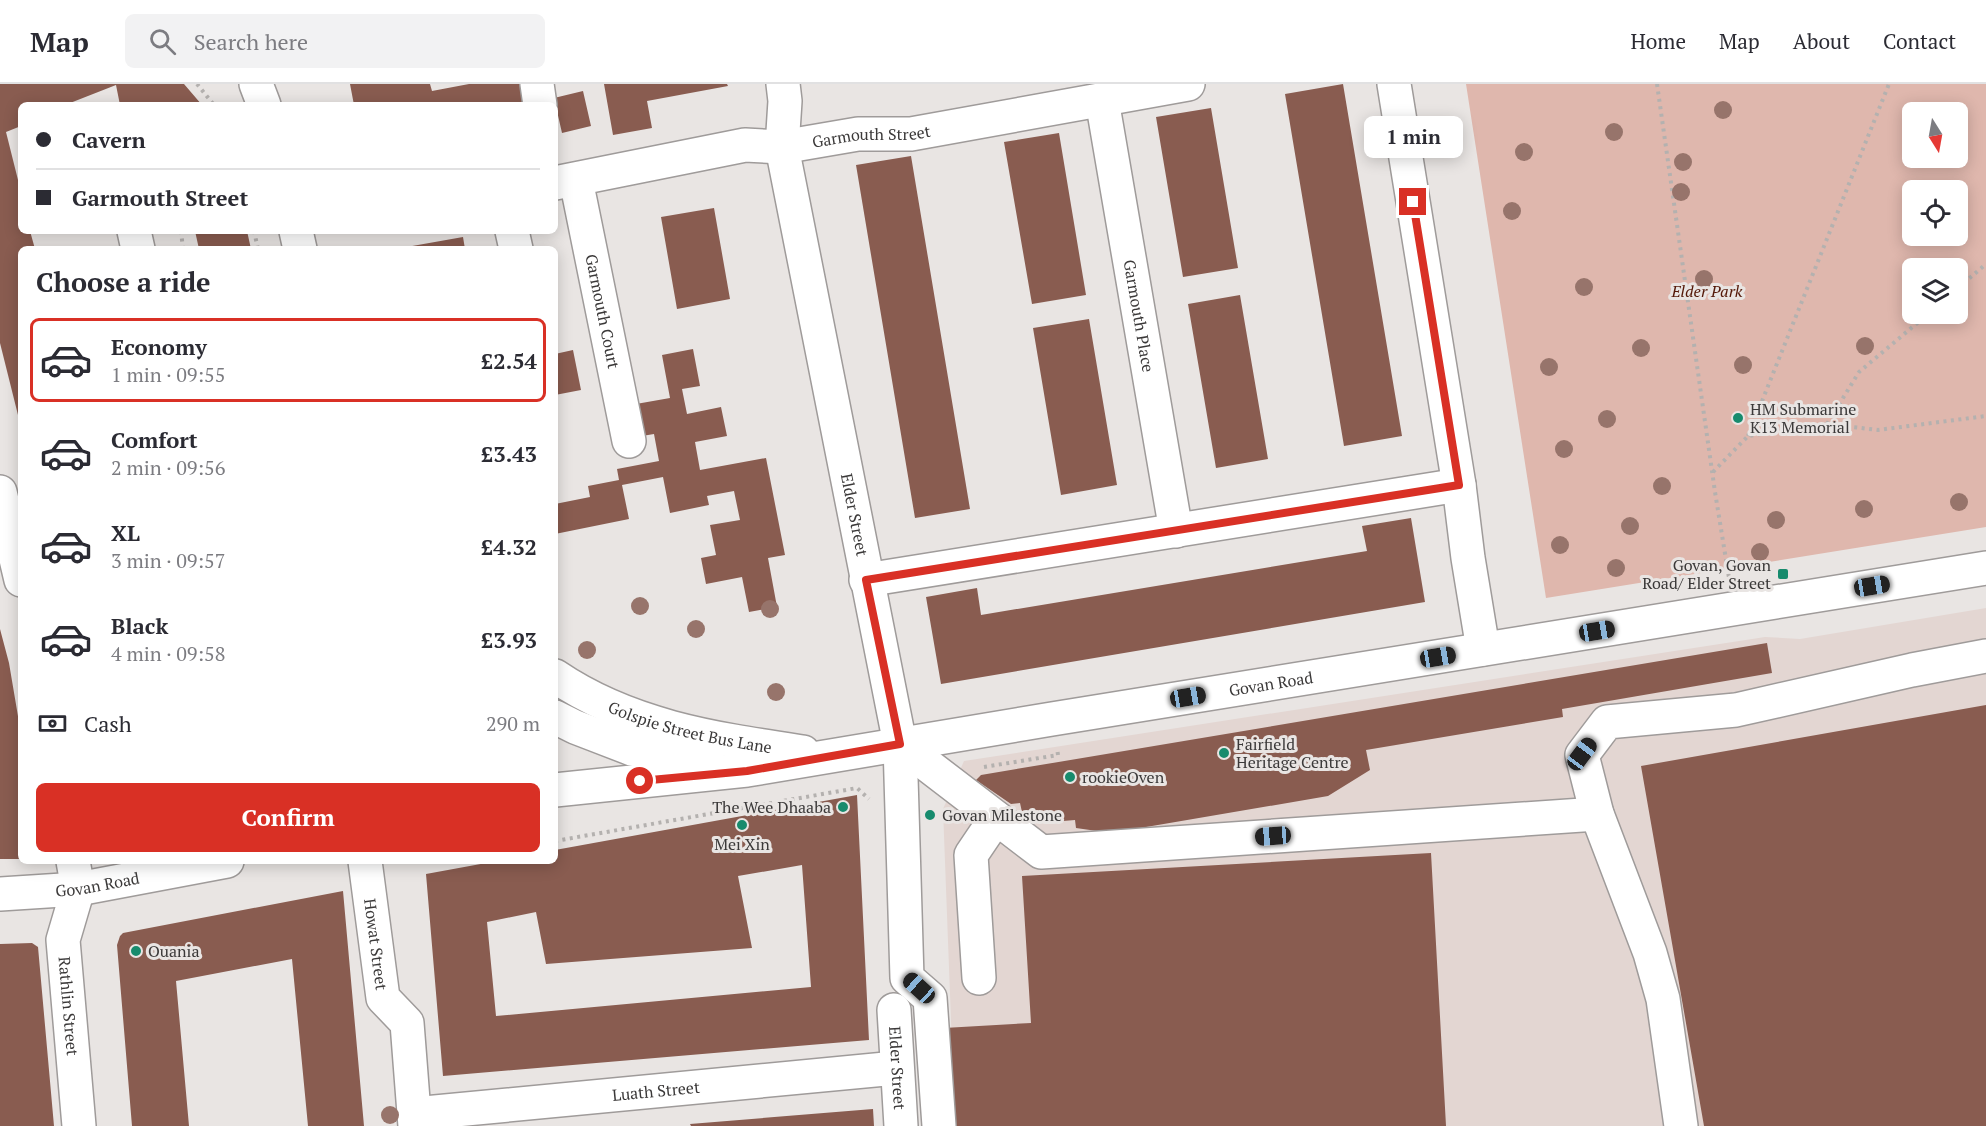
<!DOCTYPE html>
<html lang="en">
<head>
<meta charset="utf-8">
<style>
	:root { --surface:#fff; --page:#f2f2f3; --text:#2b2b33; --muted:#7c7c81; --line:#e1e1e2; --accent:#d93025 }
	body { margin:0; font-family:"PT Serif",serif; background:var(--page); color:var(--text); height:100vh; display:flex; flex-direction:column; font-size:22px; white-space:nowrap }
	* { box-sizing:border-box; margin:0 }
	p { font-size:20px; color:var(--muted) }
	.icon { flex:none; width:33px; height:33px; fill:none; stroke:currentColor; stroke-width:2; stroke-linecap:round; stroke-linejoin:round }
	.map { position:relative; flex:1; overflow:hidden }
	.side { position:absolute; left:18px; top:162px; width:540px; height:618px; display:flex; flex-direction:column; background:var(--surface); border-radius:9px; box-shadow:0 3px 15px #0003 }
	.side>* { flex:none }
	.banner { position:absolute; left:18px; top:18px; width:540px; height:132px; border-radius:9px; box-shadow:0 3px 15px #0003; display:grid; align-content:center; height:132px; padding:0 18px; background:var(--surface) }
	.needle { width:39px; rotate:169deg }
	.controls { position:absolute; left:1902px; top:18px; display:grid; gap:12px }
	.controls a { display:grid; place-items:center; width:66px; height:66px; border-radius:9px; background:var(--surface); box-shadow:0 3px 15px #0003; font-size:30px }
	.end { position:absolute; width:27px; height:27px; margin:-14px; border:8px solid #d93025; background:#fff; box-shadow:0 0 0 3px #fff }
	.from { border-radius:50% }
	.bubble { position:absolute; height:42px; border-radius:9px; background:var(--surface); box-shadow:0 3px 15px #0003; font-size:20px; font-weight:800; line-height:42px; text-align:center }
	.car { position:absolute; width:18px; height:36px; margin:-18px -9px; border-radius:8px; box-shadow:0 0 4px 2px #0007; background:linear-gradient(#222 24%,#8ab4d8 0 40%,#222 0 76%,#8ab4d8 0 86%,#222 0) }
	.banner b { display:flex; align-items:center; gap:21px; height:57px; font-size:22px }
	.banner b+b { border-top:2px solid var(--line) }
	.banner i { width:15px; height:15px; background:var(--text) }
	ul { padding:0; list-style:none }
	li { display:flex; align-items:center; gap:18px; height:84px; margin:0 12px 9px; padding:0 6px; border:3px solid transparent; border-radius:9px }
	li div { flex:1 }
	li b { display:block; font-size:22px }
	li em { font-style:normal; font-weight:800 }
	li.selected { border-color:var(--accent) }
	li>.icon { width:54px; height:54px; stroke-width:1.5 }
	h2 { padding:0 18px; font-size:27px; line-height:72px }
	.pay { display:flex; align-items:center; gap:15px; height:66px; padding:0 18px; font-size:22px }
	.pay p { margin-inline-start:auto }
	.action { display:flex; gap:12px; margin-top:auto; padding:12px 18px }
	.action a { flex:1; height:69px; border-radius:9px; background:var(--accent); color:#fff; font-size:24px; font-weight:800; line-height:69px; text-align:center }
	header { display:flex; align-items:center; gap:36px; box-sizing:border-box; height:84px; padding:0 30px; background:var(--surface); border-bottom:2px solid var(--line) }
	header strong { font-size:28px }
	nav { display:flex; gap:33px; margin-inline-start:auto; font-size:21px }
	.search { width:420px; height:54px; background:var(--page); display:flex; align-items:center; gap:15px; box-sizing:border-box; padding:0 21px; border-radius:9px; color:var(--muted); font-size:22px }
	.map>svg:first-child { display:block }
	.built { fill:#e3d6d2 }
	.green { fill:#dfb7ad; fill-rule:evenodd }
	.building { fill:#895c50; fill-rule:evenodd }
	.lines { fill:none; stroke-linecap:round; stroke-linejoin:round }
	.minor-casing { stroke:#9f9b9a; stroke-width:36 }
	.path { stroke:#b4b1af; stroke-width:4; stroke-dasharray:3 4.5; stroke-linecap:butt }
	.minor { stroke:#fff; stroke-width:33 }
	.tree { fill:#97746b }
	.route { stroke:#d93025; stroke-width:8 }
	.poi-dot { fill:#178b6d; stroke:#e9e5e3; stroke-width:2 }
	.labels { text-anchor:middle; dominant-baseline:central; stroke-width:6; stroke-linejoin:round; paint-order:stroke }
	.street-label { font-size:16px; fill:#3b3939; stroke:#e9e5e3 }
	.park-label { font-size:16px; font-style:italic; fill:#541808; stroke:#e9e5e3 }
	.poi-label { font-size:16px; fill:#3b3939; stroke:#e9e5e3; text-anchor:start }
</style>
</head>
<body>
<header>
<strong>Map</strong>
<div class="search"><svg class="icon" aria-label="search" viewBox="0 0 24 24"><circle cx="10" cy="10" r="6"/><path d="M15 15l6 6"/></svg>Search here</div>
<nav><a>Home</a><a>Map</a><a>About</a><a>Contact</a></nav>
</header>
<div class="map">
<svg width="1986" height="1042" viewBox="0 0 1986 1042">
	<rect width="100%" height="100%" fill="#e9e5e3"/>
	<path class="built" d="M1986,524v518h-1031l-12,-317 21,-48 801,-124 35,2z"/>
	<path class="green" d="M1466,0h520v443l-440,71zM1912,28h46v46h-46zM1912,106h46v46h-46zM1912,184h46v46h-46z"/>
	<path class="building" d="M0,0h184l18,21h-82l-4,-20 -51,20h-44v21l-15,6 15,60v39h9l5,18h-14l-1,174 -20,-80z
		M350,0h80l2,7 37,-7h57l4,21h-176z
		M604,0h123l1,2 -81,15 5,27 -39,7z
		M1343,0l59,352 -58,10 -59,-352z
		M583,7l8,35 -29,7 -8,-35z
		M1211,24l27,160 -55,9 -27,-160z
		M1059,49l27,162 -54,9 -28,-162z
		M911,72l59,353 -55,9 -59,-353z
		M714,124l16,91 -53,10 -16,-92z
		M195,147h52l4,18h-52z
		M463,153l2,12h-64v-1z
		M1240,211l28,164 -52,9 -28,-164z
		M1089,235l28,166 -56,10 -28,-167z
		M693,265l7,37 -18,3 5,25 34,-7 6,29 -32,6 5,28 66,-12 19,97 -17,3 9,49 -28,5 -7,-35 -36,7 -5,-26 15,-3 -6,-30 30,-5 -6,-29 -27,5 2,9 -39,8 -7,-36 -41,8 7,34 -74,15v-30l35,-7 -2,-11 31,-6 -2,-11 42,-8 -5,-27 -12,2 -6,-32 34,-6 -8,-43z
		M573,266l8,40 -26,5v-41z
		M1411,434l14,84 -484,82 -15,-87 51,-9 4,27 386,-64 -5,-25z
		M0,545l9,34 12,71v125h-21z
		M1767,559l5,30 -210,36 1,8 -197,33 4,20 -42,26 -217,37 -35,-5 -1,-8 -24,2 -8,-4 -5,-8 -16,2 -2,-9 -9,1 -35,-24 5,-5z
		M1986,621v421h-282l-63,-360z
		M857,711l12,245 -426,36 -17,-202 71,-13h58v-11zM802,781l9,122 -315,29 -9,-94 49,-10 10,52 206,-16 -14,-72z
		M1431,769l15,273h-496l-6,-98 87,-5 -9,-147z
		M343,807l21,235h-56l-16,-167 -116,22 13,145h-57l-15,-181 3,-9 3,-3z
		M32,859l6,4 16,179h-54v-182z
		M873,1025l1,17h-183l-1,-2z"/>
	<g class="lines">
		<defs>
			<g id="minor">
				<path d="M256,0l8,21"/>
				<path d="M537,0l3,21"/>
				<path id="s1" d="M783,0l2,17 -3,46 118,597 7,234 23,20 9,128"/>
				<path d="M1394,0l65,401 9,73 15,91"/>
				<path id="s2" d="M1102,16l74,431"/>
				<path id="s3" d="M576,96l53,261"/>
				<path id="s4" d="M555,99l190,-38 37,2 76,-13h53l277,-50"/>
				<path d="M134,147l4,18"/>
				<path d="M296,147l4,18"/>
				<path d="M512,147l4,18"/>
				<path d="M0,408l21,88"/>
				<path d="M866,496l593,-95"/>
				<path id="s5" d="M555,592c75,51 161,63 248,76"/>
				<path d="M555,633l20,10 57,22 78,15"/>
				<path d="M900,660l141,108 556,-38"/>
				<path id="s6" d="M555,706l192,-20 305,-51 934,-151"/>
				<path id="s7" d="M73,777l5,28 -15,51 16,186"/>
				<path id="s8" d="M365,777l18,137 24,25 8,103"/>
				<path id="s9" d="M0,810l78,-5 149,-28"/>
				<path d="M979,894l-8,-123 25,-37"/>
				<path id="s10" d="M894,926l7,116"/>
				<path id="s11" d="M414,1030l482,-46"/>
				<path d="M1681,1042l-18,-127 -13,-46 -53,-139 -15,-59 25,-33 129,-12 176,-40 74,-14"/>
			</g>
		</defs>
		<use href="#minor" class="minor-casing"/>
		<path class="path" d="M197,0l17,21
			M1657,0l58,408 14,86
			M181,147l2,18
			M254,147l4,18
			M1958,204l28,-24
			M1827,340l32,-52 69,-58
			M1748,352l141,-352
			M1713,388l35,-36 79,-12 51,6 108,-14
			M984,683l74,-12 -1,-7
			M555,757l302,-53 12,11"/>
		<use href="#minor" class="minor"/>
	</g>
	<g class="tree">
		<circle cx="1723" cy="26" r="9"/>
		<circle cx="1614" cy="48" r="9"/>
		<circle cx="1524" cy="68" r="9"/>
		<circle cx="1683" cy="78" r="9"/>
		<circle cx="1681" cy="108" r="9"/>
		<circle cx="1512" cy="127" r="9"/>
		<circle cx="1704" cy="195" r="9"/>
		<circle cx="1584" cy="203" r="9"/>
		<circle cx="1865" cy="262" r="9"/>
		<circle cx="1641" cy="264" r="9"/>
		<circle cx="1743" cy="281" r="9"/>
		<circle cx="1549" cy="283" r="9"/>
		<circle cx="1607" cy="335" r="9"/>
		<circle cx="1564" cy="365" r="9"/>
		<circle cx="1662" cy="402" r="9"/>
		<circle cx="1959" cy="418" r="9"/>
		<circle cx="1864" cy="425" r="9"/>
		<circle cx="1776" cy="436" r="9"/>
		<circle cx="1630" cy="442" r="9"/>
		<circle cx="1560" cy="461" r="9"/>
		<circle cx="1760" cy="468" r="9"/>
		<circle cx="1616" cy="484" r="9"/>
		<circle cx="640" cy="522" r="9"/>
		<circle cx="770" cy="525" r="9"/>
		<circle cx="696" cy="545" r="9"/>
		<circle cx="587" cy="566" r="9"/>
		<circle cx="776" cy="608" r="9"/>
		<circle cx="390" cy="1031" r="9"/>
	</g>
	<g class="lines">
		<path class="route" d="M640,697l107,-10 153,-27 -34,-164 593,-95 -46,-283"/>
	</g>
	<g class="poi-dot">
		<circle cx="1738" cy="334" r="6"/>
		<rect x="1777" y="484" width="12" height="12" rx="3"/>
		<circle cx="1224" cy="669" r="6"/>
		<circle cx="1070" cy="693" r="6"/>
		<circle cx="843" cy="723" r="6"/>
		<circle cx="930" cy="731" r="6"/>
		<circle cx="742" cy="741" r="6"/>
		<circle cx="136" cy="867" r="6"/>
	</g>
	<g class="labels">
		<g class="street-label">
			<text stroke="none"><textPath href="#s4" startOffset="321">Garmouth Street</textPath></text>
			<text stroke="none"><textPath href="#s3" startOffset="134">Garmouth Court</textPath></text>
			<text stroke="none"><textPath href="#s2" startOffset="219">Garmouth Place</textPath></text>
			<text stroke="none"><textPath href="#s1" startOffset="438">Elder Street</textPath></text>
			<text stroke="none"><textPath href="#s6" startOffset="724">Govan Road</textPath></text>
			<text stroke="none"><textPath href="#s5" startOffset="146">Golspie Street Bus Lane</textPath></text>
			<text stroke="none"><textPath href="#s9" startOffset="98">Govan Road</textPath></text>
			<text stroke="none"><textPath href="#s8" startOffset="84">Howat Street</textPath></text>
			<text stroke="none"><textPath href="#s7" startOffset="148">Rathlin Street</textPath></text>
			<text stroke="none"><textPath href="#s10" startOffset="58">Elder Street</textPath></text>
			<text stroke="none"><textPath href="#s11" startOffset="243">Luath Street</textPath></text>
		</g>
		<g class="park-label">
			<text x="1707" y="207">Elder Park</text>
		</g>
		<g class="poi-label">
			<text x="1750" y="325">HM Submarine<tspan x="1750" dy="18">K13 Memorial</tspan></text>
			<text x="1771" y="481" text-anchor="end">Govan, Govan<tspan x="1771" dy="18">Road/ Elder Street</tspan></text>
			<text x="1236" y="660">Fairfield<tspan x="1236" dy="18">Heritage Centre</tspan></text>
			<text x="1082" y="693">rookieOven</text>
			<text x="831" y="723" text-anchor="end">The Wee Dhaaba</text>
			<text x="942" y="731">Govan Milestone</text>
			<text x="742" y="760" text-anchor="middle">Mei Xin</text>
			<text x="148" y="867">Ouania</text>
		</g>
	</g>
</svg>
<div class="controls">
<a><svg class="needle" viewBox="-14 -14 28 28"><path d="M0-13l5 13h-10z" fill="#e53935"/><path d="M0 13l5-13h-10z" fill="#7c7c81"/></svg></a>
<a><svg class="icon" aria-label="locate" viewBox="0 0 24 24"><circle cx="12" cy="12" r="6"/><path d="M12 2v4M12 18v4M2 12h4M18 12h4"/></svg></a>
<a><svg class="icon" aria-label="layers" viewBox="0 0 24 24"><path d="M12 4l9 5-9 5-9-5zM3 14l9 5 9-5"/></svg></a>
</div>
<i class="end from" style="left:640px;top:697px"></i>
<i class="end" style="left:1413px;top:118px"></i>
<div class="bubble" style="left:1364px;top:32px;width:99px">1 min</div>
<i class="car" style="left:1872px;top:502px;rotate:81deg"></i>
<i class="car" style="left:1597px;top:547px;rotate:81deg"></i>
<i class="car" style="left:1438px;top:573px;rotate:81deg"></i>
<i class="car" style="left:1188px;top:613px;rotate:81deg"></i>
<i class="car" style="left:1582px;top:670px;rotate:37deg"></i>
<i class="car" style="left:1273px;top:752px;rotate:266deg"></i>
<i class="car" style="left:919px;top:904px;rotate:312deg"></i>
<div class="banner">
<b><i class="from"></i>Cavern</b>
<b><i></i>Garmouth Street</b>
</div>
<section class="side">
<h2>Choose a ride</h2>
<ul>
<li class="selected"><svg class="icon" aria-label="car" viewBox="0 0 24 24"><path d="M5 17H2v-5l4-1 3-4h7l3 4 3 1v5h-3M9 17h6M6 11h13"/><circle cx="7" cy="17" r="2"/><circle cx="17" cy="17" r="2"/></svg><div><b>Economy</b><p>1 min · 09:55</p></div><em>£2.54</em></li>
<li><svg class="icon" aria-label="car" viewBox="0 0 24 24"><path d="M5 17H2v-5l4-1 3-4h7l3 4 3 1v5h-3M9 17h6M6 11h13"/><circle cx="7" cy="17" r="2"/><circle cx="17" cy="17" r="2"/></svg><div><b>Comfort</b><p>2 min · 09:56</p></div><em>£3.43</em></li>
<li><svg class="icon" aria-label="car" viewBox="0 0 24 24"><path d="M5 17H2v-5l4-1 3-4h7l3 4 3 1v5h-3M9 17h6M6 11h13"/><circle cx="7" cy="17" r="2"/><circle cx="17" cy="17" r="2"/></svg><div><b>XL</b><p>3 min · 09:57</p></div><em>£4.32</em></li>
<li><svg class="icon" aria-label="car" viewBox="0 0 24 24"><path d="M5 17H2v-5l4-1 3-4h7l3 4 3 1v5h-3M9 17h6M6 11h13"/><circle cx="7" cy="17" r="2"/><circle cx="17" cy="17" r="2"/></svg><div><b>Black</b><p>4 min · 09:58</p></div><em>£3.93</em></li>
</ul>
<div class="pay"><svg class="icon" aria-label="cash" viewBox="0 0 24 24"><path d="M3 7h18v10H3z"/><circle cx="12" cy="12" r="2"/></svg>Cash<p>290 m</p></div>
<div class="action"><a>Confirm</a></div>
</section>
</div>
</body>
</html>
